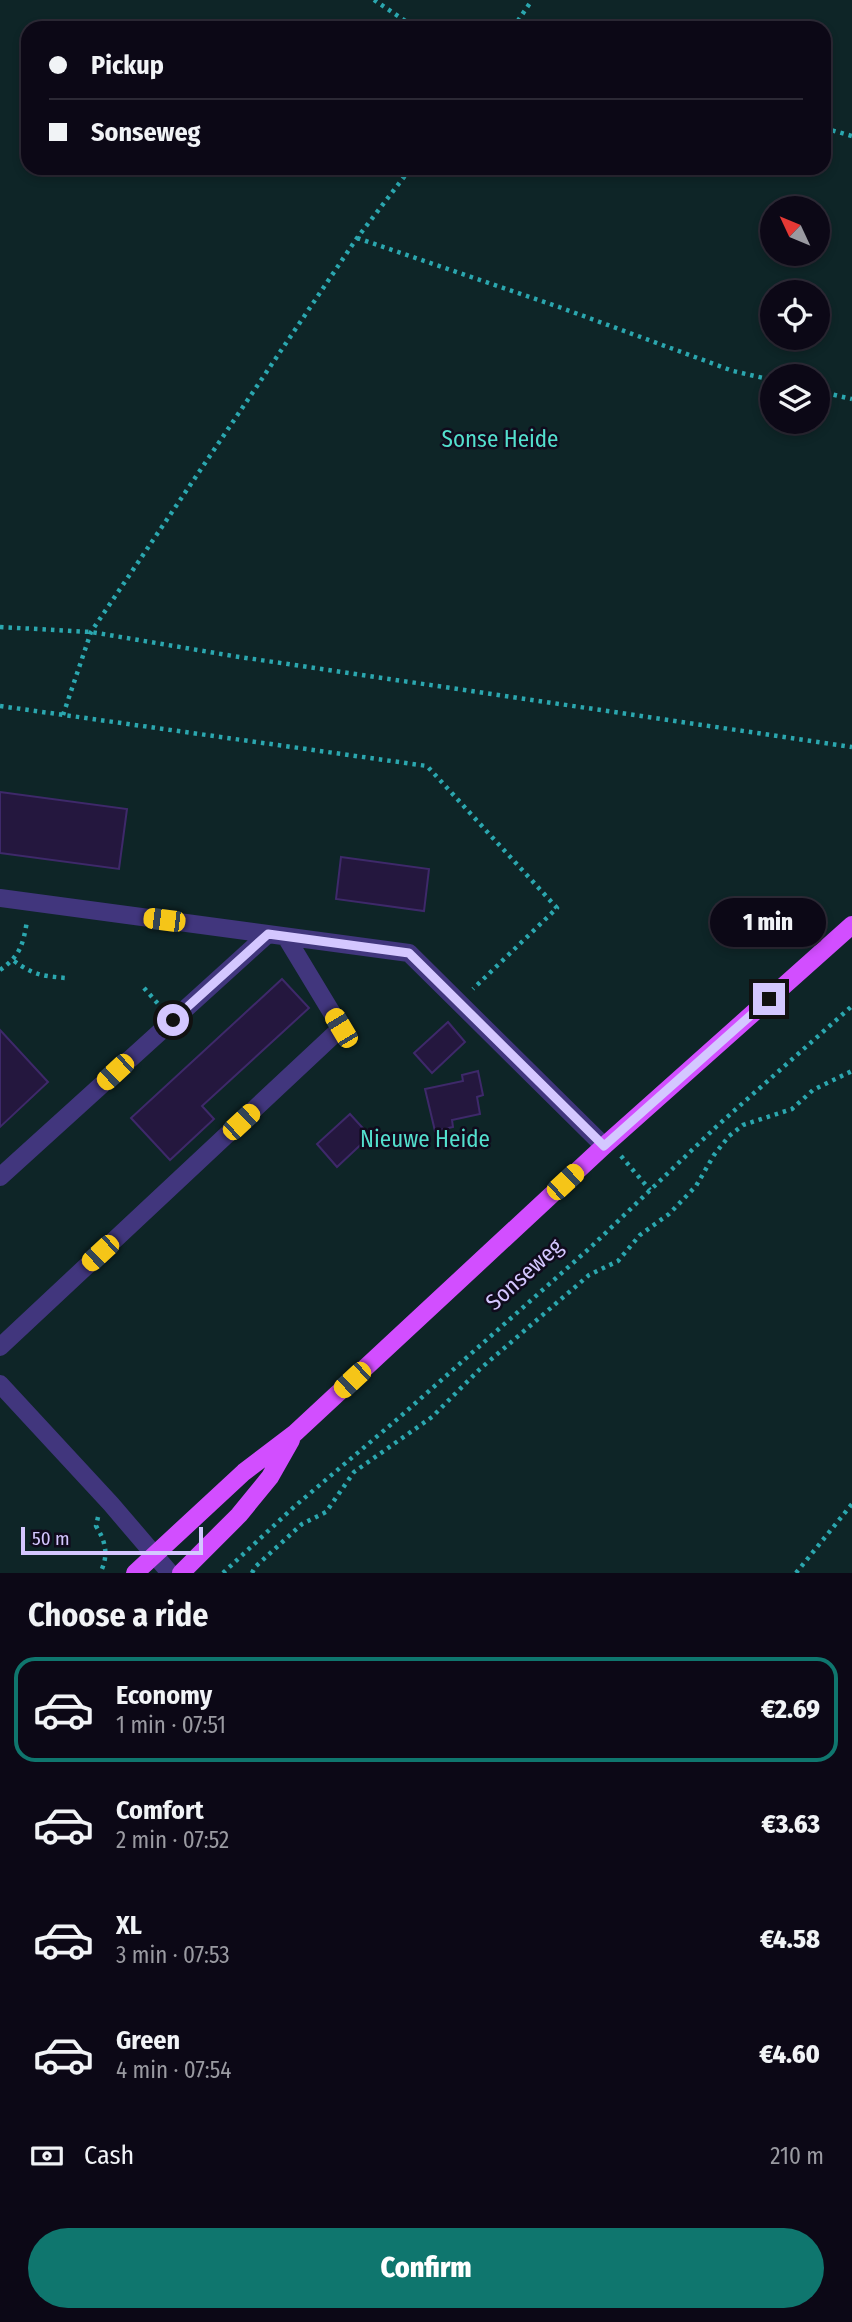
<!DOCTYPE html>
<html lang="en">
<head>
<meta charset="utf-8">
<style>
	:root { --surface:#0c0816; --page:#15111f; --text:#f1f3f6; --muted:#9a9aa1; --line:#2c2935; --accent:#0f766e }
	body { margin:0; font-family:"Fira Sans Condensed",sans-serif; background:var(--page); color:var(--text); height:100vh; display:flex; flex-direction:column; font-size:26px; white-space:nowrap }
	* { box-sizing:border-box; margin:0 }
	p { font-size:23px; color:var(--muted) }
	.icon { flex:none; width:38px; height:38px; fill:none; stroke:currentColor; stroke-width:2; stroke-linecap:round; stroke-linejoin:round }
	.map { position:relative; height:1573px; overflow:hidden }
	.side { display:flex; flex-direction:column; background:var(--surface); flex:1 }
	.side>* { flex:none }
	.guide { position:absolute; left:21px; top:21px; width:810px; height:154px; border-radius:21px; box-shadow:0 4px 10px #0003,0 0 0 2px var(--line); display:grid; align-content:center; height:154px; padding:0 28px; background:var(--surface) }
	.needle { width:46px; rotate:314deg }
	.fabs { position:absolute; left:760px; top:196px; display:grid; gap:14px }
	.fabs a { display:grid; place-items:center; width:70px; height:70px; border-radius:50%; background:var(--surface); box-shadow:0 4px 10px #0003,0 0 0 2px var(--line); font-size:35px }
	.scale { position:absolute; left:21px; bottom:18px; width:182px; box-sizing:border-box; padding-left:7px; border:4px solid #d4c7ff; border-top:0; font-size:19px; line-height:24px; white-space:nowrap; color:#d4c7ff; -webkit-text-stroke:5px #100b1d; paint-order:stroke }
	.end { position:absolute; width:32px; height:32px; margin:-16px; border:9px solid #d4c7ff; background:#111; box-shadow:0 0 0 4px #111 }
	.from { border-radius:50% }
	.bubble { position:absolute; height:49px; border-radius:24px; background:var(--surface); box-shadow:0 4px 10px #0003,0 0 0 2px var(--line); font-size:23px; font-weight:800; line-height:49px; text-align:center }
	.car { position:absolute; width:21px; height:42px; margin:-21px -10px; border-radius:9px; box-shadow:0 0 5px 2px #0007; background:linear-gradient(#f5c518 24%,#345 0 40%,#f5c518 0 76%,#345 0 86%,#f5c518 0) }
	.guide b { display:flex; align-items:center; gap:24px; height:66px; font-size:26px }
	.guide b+b { border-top:2px solid var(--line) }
	.guide i { width:18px; height:18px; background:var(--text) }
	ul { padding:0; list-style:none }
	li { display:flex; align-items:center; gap:21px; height:105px; margin:0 14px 10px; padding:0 14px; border:4px solid transparent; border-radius:21px }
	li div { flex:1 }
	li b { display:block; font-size:26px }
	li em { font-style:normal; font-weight:800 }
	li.active { border-color:var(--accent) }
	li>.icon { width:63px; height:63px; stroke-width:1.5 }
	h2 { padding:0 28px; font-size:32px; line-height:84px }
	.pay { display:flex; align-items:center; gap:18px; height:77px; padding:0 28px; font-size:26px }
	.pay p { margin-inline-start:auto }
	.cta { display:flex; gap:14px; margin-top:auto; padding:14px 28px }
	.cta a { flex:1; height:80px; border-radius:42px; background:var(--accent); color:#fff; font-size:28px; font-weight:800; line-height:80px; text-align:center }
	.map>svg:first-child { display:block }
	.green { fill:#0e2527; fill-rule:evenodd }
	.building { fill:#24173e; stroke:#3e296a; stroke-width:2 }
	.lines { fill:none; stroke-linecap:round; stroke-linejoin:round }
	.path { stroke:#2ba7af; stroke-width:4.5; stroke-dasharray:3.5 5; stroke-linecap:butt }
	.minor { stroke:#41367d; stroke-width:18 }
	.major { stroke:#d24eff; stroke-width:18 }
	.route { stroke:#d4c7ff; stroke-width:9 }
	.labels { text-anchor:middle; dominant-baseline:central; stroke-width:5; stroke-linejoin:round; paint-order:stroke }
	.park-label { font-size:23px; fill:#53dfcd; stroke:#100b1d }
	.street-label { font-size:23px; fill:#d4c7ff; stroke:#100b1d }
</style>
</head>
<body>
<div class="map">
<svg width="852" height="1573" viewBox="0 0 852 1573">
	<rect width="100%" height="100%" fill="#100b1d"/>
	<path class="green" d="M0,0h852v1573h-852zM28,28h796v140h-796zM772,208h45v46h-45zM772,292h45v46h-45zM772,376h45v46h-45z"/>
	<path class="building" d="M0,792l127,17 -8,60 -119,-16z
		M341,857l88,12 -5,42 -88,-12z
		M282,979l27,29 -107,98 12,13 -44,41 -39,-42z
		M448,1022l17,20 -33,31 -18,-20z
		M0,1030l48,52 -48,45z
		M478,1071l5,24 -6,2 3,17 -28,6 1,7 -18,4 -10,-42 38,-8 -1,-6z
		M350,1114l20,22 -33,31 -20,-23z"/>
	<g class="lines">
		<path class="path" d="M374,0l42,28
			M513,28l19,-28
			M824,128l28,8
			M357,238l202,69 174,64 39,9
			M817,391l35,8
			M0,627l91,5 142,24 619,91
			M0,706l427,60 130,142 -84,81
			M63,715l28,-83 266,-394 54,-70
			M14,961c20,14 28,15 52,17
			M0,970c20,-14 23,-25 27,-49
			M144,988l16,18
			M621,1156l29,34
			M98,1517l-2,9c10,16 13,30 4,47
			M223,1573l72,-67 106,-90 191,-170 125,-120 135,-120
			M252,1573l3,-6 47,-43 24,-12 28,-40 78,-55 48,-48 109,-94 29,-14 22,-26 29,-21 27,-28 18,-31 15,-19 14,-11 49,-16 21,-19 39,-19
			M796,1573l56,-69"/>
		<path class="minor" d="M0,898l409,55 195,193
			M0,1177l268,-243
			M0,1347l341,-319 -55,-91
			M0,1384l111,120 59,69"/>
		<path class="major" d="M135,1573l109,-101 50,-38 310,-288 248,-221
			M181,1573l58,-58 31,-38 21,-37"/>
	</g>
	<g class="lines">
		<path class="route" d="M173,1020l95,-86 141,19 195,193 165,-147"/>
	</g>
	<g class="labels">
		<g class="park-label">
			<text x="500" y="439">Sonse Heide</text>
			<text x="425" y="1139">Nieuwe Heide</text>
		</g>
		<g class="street-label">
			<text transform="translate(524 1274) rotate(-42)">Sonseweg</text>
		</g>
	</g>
</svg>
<div class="fabs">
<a><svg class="needle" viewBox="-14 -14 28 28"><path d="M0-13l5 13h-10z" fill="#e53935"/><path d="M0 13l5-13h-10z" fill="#9a9aa1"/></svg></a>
<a><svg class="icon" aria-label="locate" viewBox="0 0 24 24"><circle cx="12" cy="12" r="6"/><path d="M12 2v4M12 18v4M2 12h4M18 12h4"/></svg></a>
<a><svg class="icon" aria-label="layers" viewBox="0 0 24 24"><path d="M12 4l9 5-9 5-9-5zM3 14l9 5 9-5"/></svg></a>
</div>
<div class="scale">50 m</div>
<i class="end from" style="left:173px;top:1020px"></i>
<i class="end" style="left:769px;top:999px"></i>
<div class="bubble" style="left:710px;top:898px;width:116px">1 min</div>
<i class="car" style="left:164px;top:920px;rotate:277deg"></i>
<i class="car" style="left:341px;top:1028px;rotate:329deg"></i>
<i class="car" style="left:115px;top:1072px;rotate:227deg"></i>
<i class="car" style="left:241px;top:1122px;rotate:47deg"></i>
<i class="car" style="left:565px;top:1182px;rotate:47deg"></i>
<i class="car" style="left:100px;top:1253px;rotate:227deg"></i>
<i class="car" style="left:352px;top:1380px;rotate:227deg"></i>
<div class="guide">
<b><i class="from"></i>Pickup</b>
<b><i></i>Sonseweg</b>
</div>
</div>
<section class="side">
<h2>Choose a ride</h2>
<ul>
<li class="active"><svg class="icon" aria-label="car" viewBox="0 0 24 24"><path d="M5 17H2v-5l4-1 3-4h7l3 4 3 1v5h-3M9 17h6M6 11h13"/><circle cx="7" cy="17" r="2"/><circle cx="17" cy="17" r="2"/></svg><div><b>Economy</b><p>1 min · 07:51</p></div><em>€2.69</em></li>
<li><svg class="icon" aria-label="car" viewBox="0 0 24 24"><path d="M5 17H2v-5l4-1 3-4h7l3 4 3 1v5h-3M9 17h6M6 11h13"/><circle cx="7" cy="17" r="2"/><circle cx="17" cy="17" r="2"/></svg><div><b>Comfort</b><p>2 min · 07:52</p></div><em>€3.63</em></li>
<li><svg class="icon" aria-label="car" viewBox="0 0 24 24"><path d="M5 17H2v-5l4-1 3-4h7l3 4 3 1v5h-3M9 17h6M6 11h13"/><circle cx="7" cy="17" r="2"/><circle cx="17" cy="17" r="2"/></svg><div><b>XL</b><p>3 min · 07:53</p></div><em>€4.58</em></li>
<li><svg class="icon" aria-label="car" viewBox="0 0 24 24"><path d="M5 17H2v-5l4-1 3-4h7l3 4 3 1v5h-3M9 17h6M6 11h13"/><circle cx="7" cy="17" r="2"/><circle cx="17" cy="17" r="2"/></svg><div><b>Green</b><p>4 min · 07:54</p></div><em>€4.60</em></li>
</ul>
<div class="pay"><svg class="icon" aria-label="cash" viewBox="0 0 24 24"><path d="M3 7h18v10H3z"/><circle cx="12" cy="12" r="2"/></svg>Cash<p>210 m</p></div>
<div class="cta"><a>Confirm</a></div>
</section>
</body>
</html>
